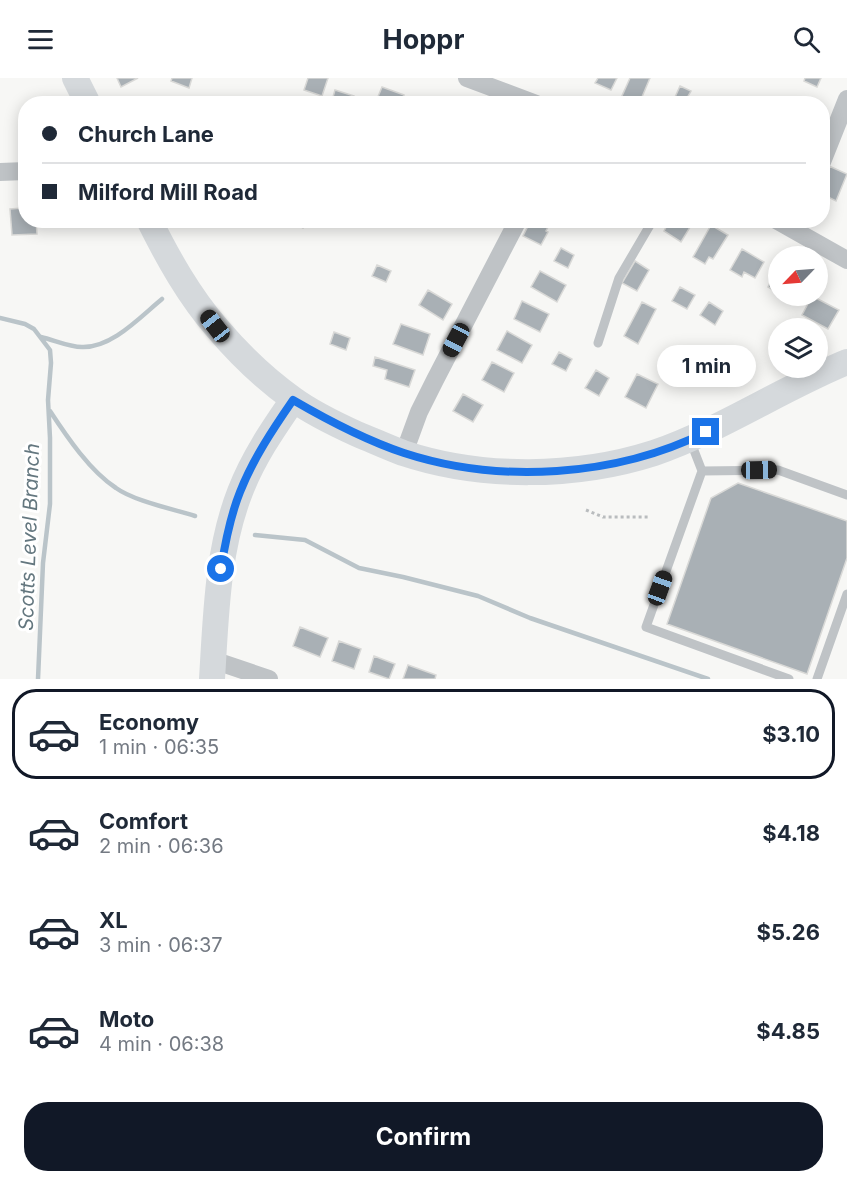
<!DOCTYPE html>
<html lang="en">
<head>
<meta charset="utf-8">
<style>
	:root { --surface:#fff; --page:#f6f6f7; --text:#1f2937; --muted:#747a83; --line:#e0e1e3; --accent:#111827 }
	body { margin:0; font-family:Inter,sans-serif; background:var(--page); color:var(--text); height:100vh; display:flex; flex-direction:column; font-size:22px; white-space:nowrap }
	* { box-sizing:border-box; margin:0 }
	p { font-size:20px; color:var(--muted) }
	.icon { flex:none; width:33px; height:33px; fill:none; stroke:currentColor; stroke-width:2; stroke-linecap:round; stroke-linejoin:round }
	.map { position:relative; height:601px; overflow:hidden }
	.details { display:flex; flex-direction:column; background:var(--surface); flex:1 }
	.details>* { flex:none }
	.guide { position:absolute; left:18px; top:18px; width:812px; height:132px; border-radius:24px; box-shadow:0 3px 15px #0003; display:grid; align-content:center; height:132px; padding:0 24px; background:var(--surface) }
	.needle { width:39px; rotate:245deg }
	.tools { position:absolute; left:768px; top:168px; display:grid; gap:12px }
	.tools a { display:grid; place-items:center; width:60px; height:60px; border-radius:50%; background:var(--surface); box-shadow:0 3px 15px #0003; font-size:30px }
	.end { position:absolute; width:27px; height:27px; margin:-14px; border:8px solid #1a73e8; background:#fff; box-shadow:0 0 0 3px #fff }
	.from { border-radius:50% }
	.bubble { position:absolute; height:42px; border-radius:21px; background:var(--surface); box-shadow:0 3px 15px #0003; font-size:20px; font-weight:700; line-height:42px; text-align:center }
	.car { position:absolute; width:18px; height:36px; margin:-18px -9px; border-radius:8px; box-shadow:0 0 4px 2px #0007; background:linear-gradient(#222 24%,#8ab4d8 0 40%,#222 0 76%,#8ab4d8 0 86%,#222 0) }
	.guide b { display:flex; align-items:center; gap:21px; height:57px; font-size:22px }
	.guide b+b { border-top:2px solid var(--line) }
	.guide i { width:15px; height:15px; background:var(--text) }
	ul { padding:10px 0 0; list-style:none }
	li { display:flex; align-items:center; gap:18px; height:90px; margin:0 12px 9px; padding:0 12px; border:3px solid transparent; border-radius:24px }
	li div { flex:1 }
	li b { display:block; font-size:22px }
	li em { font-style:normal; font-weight:700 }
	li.on { border-color:var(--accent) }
	li>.icon { width:54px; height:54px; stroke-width:1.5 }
	.cta { display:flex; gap:12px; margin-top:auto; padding:12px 24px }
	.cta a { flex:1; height:69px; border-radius:24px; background:var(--accent); color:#fff; font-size:24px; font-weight:700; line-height:69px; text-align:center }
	header { display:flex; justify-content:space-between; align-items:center; height:78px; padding:0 24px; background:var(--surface); font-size:27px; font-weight:700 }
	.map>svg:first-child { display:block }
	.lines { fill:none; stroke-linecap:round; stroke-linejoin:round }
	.stream { stroke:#bac4c9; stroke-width:4.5 }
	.building { fill:#a9b0b5; stroke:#d9d9d7; stroke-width:1.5 }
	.path { stroke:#b9bcbe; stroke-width:3; stroke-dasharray:3 3; stroke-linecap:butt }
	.lane { stroke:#bfc3c6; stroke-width:9 }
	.street { stroke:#bfc3c6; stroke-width:18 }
	.secondary { stroke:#d5d9dc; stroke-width:26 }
	.route { stroke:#1a73e8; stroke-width:8 }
	.labels { text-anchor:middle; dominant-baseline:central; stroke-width:6; stroke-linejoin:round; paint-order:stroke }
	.water-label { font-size:20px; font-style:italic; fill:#64777f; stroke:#fff }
</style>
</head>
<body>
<header><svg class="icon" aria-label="menu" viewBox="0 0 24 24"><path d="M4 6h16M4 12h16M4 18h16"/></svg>Hoppr<svg class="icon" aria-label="search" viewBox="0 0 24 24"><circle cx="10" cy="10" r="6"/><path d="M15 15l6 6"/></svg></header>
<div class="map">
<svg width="847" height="601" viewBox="0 0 847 601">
	<rect width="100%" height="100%" fill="#f7f7f5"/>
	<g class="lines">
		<path class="stream" d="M0,240l25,6 9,5 16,21 1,13 -3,37 2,38v66l-7,59 -5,116
			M41,259c13,3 28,10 41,10 30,1 58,-30 80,-48
			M50,333c17,26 40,60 66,77 18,13 57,21 79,28
			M255,457l50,5 54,28 44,9 75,19 52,22 178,61"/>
	</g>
	<path class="building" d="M117,0h21l-17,9z
		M172,0h20l-3,10 -18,-7z
		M308,0h20l-6,18 -18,-6z
		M598,0h19l-6,12 -16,-7z
		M630,0h20l-11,26 -17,-8z
		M805,0h16l-4,9 -13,-6z
		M680,8l11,5 -4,7 10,6h-25z
		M382,9l22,8 -3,9h-26z
		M335,12l19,6 -3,8h-20z
		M42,19l3,7h-17z
		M829,88l18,8 -11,27 -12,-6 1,-2 -3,-2v-9z
		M23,130l1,5h2v7h10l1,14 -25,1 -2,-26z
		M295,142h12l-4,8 -9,-5z
		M494,142h16l-4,7z
		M531,142h10l8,5 -3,6 2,1 -7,13 -18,-9z
		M670,142h17l5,4 -11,18 -17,-11z
		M711,147l17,10 -15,24 -4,-2 -4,7 -12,-7z
		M561,170l13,7 -6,13 -14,-7z
		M742,171l22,13 -9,16 -11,-6 -2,5 -12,-7z
		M635,183l14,9 -12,21 -15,-8z
		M377,187l14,6 -5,11 -14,-6z
		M778,190v25l-10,-6z
		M540,193l26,14 -9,17 -26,-15z
		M680,209l15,8 -8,14 -15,-8z
		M428,212l24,14 -9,16 -24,-15z
		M783,218h13l-3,5z
		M812,218l27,14 -11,19 -26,-14z
		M522,223l27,13 -9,18 -26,-13z
		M642,224l14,7 -18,35 -14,-8z
		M709,224l14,9 -8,14 -15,-10z
		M401,246l29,10 -7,21 -30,-11z
		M507,253l25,14 -10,18 -25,-13z
		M334,254l16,6 -4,12 -16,-6z
		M559,274l13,7 -6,12 -14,-7z
		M375,279l40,13 -6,17 -24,-8 2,-9 -14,-4z
		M492,284l22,11 -10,19 -22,-12z
		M596,292l13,8 -10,18 -14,-8z
		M637,296l21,10 -12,24 -21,-11z
		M463,316l20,11 -10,17 -20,-11z
		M738,405l109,38v37l-40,116 -140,-50 44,-126z
		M300,549l28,11 -8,19 -27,-11z
		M339,563l22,8 -7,20 -22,-8z
		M374,578l21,8 -6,15 -20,-7z
		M408,587l28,10 -1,4h-32z"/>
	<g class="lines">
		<path class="path" d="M586,432l17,7h45"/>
		<path class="lane" d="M598,265l21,-65 34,-58
			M690,362l12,31 -56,156 143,52
			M702,393l76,-1 69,25
			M817,601l30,-85"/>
		<path class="street" d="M467,0l69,26
			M822,84l25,-63
			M0,94l26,-1
			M776,142l71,40
			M404,375l15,-41 16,-32 83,-160
			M213,582l56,19"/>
		<path class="secondary" d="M75,0l13,26
			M149,142c19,38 40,76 68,108 22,26 48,51 76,71 19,14 42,25 64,35 15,6 30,13 46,19 78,26 173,25 251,0 67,-23 127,-64 193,-91
			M212,601c4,-63 5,-128 28,-187 13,-34 33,-63 53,-92"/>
	</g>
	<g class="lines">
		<path class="route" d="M221,491c4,-26 9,-52 19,-77 13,-33 33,-63 53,-92 36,21 72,40 111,53 95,31 212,24 302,-21"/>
	</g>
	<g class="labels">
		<g class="water-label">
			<text transform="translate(29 459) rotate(-88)">Scotts Level Branch</text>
		</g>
	</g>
</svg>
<div class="tools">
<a><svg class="needle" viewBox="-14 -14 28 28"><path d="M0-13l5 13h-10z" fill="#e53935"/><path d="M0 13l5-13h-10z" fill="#747a83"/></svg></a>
<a><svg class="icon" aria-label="layers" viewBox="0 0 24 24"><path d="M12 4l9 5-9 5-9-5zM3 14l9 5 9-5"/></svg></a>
</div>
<i class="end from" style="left:221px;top:491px"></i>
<i class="end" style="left:706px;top:354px"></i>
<div class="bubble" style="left:657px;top:267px;width:99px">1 min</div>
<i class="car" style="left:215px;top:248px;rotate:322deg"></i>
<i class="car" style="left:456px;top:262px;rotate:208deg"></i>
<i class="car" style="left:759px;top:392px;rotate:89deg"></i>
<i class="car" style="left:660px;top:510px;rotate:20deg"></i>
<div class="guide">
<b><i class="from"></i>Church Lane</b>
<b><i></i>Milford Mill Road</b>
</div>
</div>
<section class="details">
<ul>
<li class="on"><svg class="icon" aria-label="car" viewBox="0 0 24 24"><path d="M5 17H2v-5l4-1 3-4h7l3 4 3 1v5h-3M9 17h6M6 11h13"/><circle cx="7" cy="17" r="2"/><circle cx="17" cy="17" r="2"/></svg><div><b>Economy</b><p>1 min · 06:35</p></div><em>$3.10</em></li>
<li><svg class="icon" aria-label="car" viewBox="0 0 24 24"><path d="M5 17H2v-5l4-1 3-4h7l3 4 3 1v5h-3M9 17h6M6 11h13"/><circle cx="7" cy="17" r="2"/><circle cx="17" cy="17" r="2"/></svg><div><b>Comfort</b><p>2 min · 06:36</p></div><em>$4.18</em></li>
<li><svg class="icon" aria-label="car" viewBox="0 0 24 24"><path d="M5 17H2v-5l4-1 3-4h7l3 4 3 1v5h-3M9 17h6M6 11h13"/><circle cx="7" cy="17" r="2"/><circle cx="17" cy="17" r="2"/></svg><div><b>XL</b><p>3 min · 06:37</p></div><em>$5.26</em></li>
<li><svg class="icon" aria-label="car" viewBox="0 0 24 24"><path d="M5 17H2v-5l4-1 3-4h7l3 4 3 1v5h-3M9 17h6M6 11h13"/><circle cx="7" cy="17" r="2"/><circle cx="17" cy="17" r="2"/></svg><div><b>Moto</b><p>4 min · 06:38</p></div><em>$4.85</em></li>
</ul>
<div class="cta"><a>Confirm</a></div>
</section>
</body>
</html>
